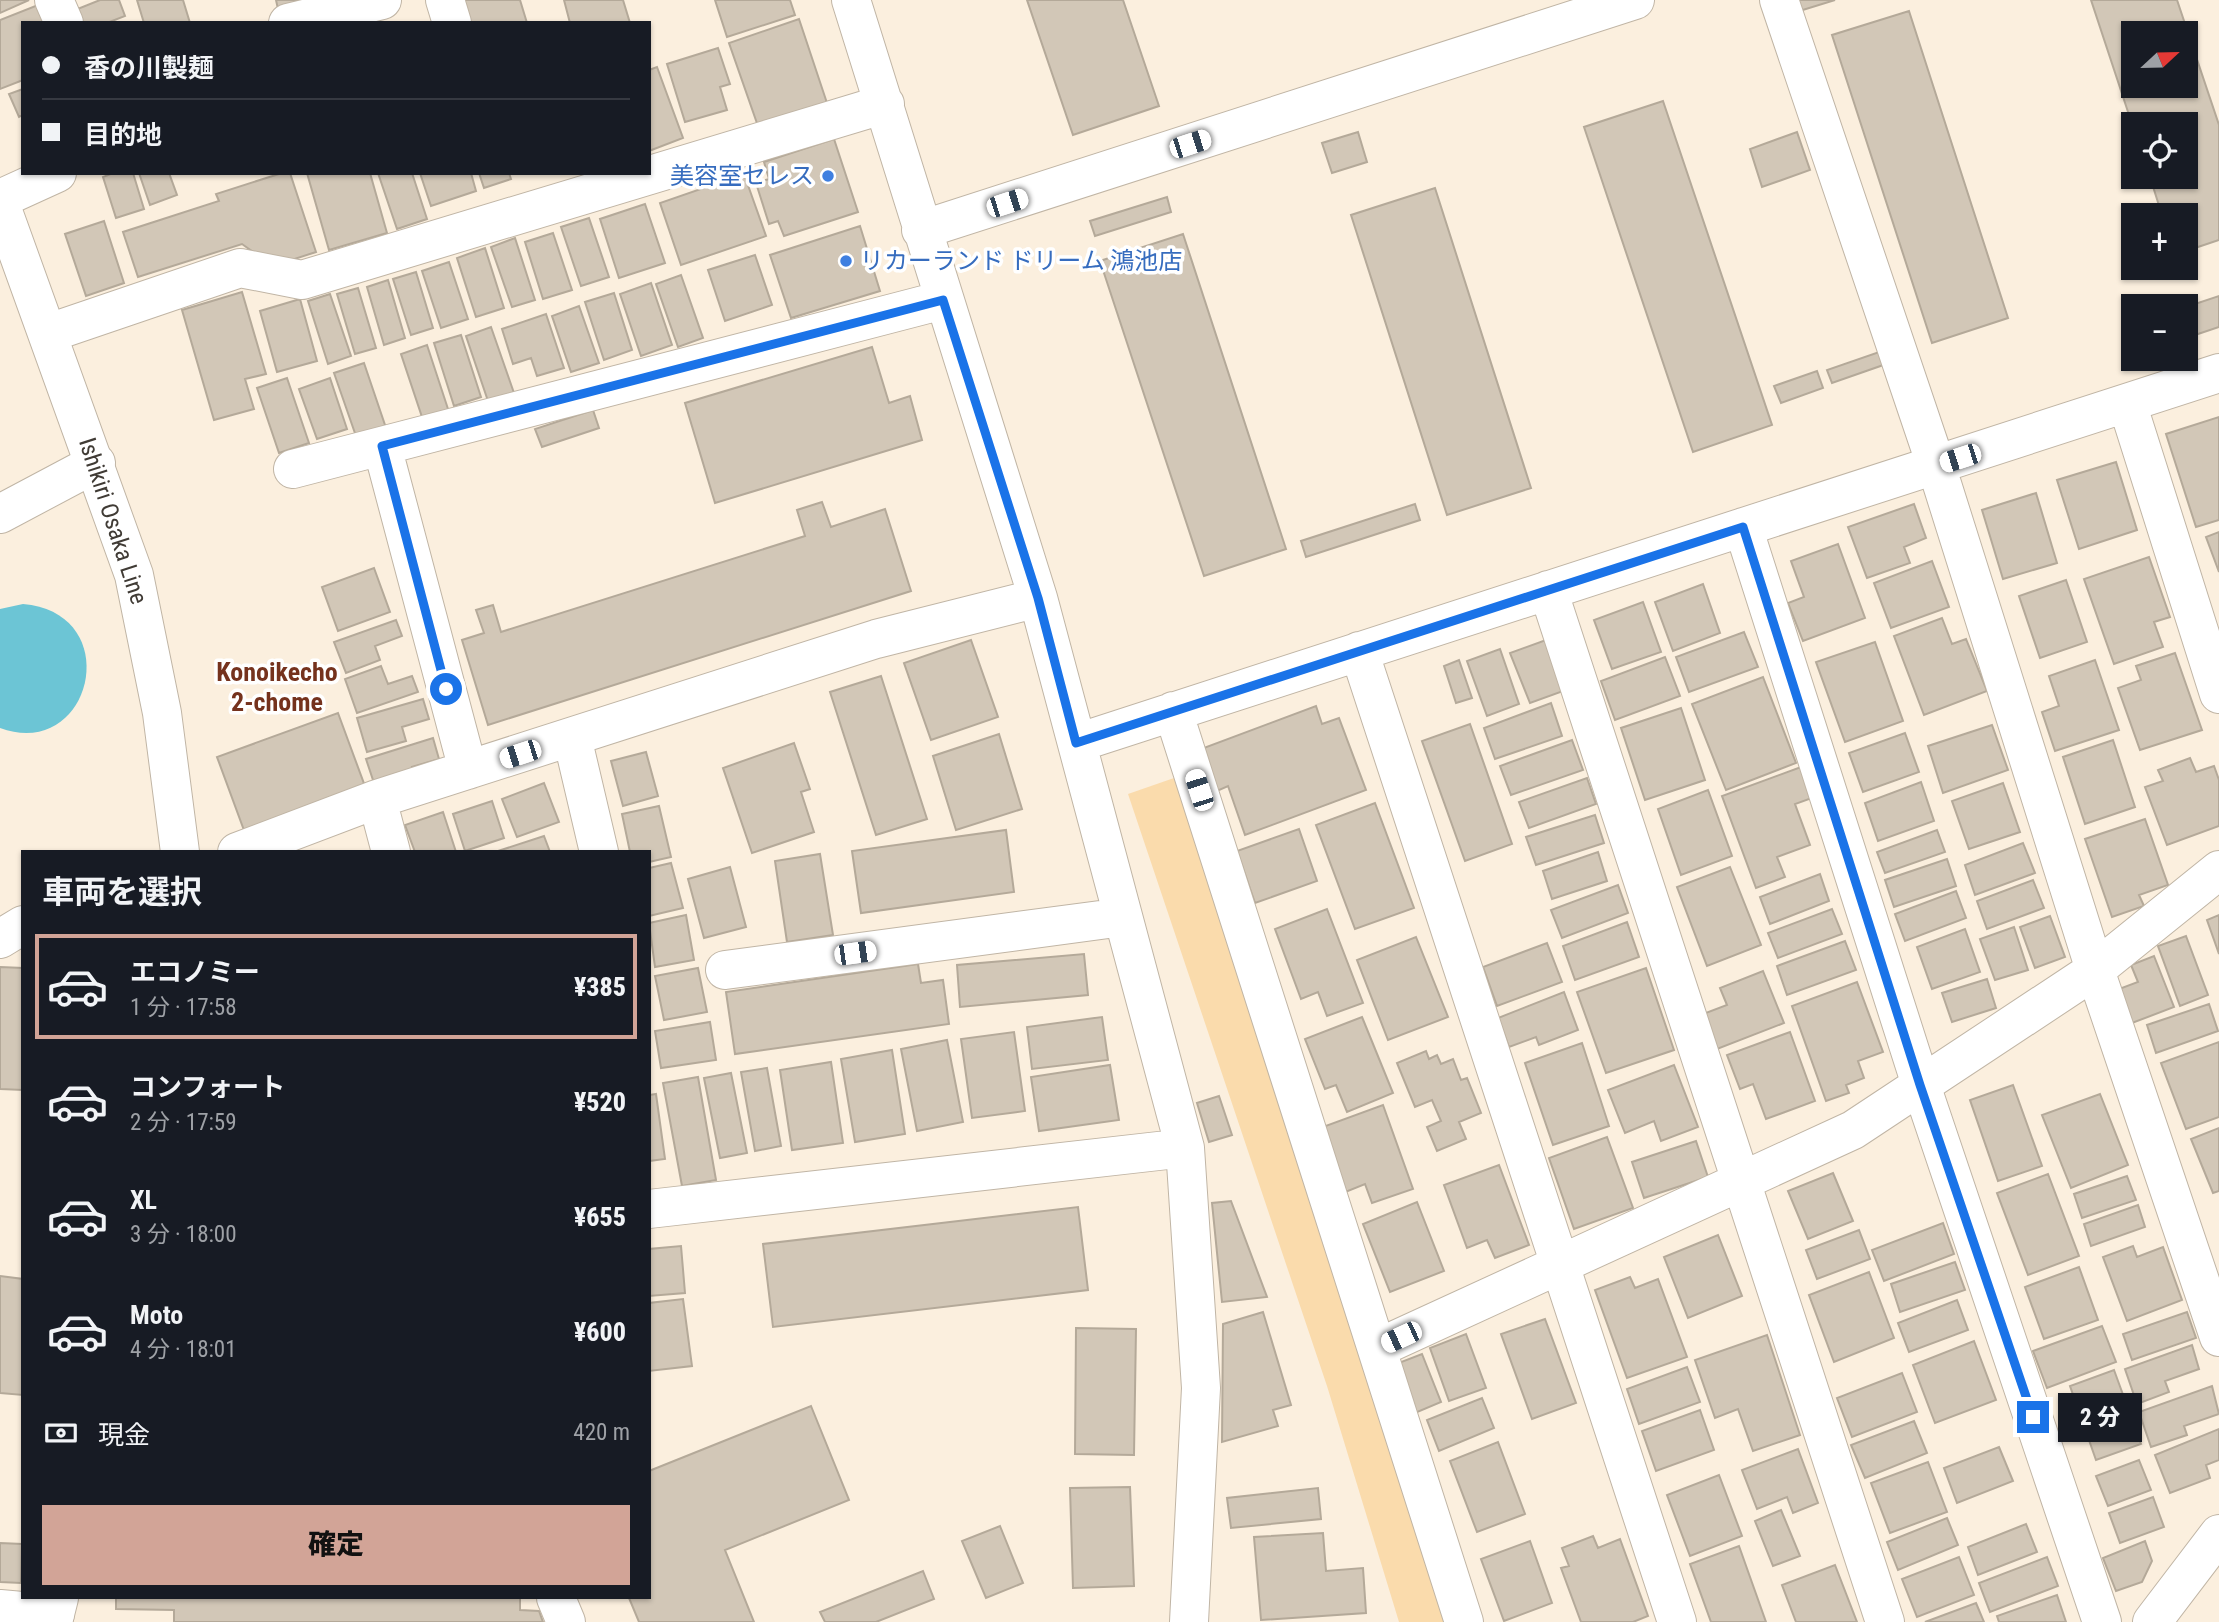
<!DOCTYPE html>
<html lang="ja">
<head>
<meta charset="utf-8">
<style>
	:root { --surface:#171b24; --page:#20242c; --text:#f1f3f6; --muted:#9ea1a6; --line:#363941; --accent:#d2a497 }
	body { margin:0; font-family:"Roboto Condensed","Noto Sans JP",sans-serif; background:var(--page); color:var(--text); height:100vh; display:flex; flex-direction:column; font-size:26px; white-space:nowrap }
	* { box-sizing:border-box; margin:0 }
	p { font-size:23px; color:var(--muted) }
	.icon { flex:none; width:38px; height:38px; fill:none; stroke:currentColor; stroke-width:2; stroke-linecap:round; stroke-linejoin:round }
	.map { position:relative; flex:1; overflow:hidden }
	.drawer { position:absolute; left:21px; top:850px; width:630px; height:749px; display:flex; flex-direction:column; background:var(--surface); border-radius:0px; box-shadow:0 2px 5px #0004 }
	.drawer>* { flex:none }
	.top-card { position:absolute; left:21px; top:21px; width:630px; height:154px; border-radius:0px; box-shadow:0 2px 5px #0004; display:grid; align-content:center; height:154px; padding:0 21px; background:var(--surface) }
	.needle { width:46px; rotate:68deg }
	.controls { position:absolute; left:2121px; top:21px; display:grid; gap:14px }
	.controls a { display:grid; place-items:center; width:77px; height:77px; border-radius:0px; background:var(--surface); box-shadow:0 2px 5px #0004; font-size:35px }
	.end { position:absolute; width:32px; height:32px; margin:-16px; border:9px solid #1a73e8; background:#fff; box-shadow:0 0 0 4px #fff }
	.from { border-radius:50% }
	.bubble { position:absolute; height:49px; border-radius:0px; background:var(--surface); box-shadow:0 2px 5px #0004; font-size:23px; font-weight:800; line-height:49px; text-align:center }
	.car { position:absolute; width:21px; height:42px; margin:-21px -10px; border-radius:9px; box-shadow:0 0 5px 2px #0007; background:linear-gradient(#fff 24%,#345 0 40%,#fff 0 76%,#345 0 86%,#fff 0) }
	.top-card b { display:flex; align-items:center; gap:24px; height:66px; font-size:26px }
	.top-card b+b { border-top:2px solid var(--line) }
	.top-card i { width:18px; height:18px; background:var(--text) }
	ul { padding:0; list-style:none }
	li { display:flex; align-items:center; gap:21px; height:105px; margin:0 14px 10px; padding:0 7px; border:4px solid transparent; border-radius:0px }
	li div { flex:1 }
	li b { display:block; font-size:26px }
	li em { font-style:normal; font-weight:800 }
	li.on { border-color:var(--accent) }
	li>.icon { width:63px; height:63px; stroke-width:1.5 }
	h2 { padding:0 21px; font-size:32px; line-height:84px }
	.pay { display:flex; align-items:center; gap:18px; height:77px; padding:0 21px; font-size:26px }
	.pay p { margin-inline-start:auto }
	.button { display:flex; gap:14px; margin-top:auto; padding:14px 21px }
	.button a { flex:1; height:80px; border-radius:0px; background:var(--accent); color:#111; font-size:28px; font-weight:800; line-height:80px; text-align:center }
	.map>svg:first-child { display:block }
	.green { fill:#fadbac }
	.water { fill:#6cc5d5 }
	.building { fill:#d2c7b7; stroke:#b4a999; stroke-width:2; fill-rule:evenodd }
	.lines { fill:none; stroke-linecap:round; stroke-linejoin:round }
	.minor-casing { stroke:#c0b5a5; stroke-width:40 }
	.major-casing { stroke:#c0b5a5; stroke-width:40 }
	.minor { stroke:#fff; stroke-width:38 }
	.major { stroke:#fff; stroke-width:38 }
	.route { stroke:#1a73e8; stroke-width:9 }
	.shop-dot { fill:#3f7fe0; stroke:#fff; stroke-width:2.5 }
	.labels { text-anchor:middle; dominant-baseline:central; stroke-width:7; stroke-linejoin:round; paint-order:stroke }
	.shop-label { font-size:24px; fill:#366cbe; stroke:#fff; text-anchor:end }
	.street-label { font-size:24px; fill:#403b35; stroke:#fff }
	.neighbourhood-label { font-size:26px; font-weight:bold; fill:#75321d; stroke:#fff }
</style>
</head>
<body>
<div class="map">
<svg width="2219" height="1622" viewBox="0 0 2219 1622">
	<rect width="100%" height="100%" fill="#fbefde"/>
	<path class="green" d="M1174,778l200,598 79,246h-54l-72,-236 -199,-592z"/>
	<path class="water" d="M23,604c104,9 69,158 -23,124v-119z"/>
	<path class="building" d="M0,0h29l-29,13z
		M100,0h19l6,16 -18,7h-26l-6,-13z
		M137,0h46l7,23h-46z
		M276,0h35l-33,9z
		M461,0h59l7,23h-58z
		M564,0h59l7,23h-60z
		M715,0h75l5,15 -68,22z
		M1027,0h96l36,106 -86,29z
		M1789,0h46l-42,13z
		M2091,0h86l42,125v115l-33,11v-36h-24l-12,-38h36v-53h-53v3zM2133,33h53v53h-53z
		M38,5l8,18h-23v57l-23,9v-69z
		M1909,11l99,307 -76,25 -100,-308z
		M799,19l29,87 -69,23 -30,-86z
		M718,48l12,36 -10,3 7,23 -42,12 -18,-58z
		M657,67l26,71 -34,13v-81z
		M23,89v26l-4,2 -10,-23z
		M1663,101l109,324 -79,27 -109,-325z
		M1358,132l9,30 -35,11 -10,-30z
		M1797,132l13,38 -48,17 -12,-38z
		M834,139l24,73 -74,24 -6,-15 -9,3 -13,-41 13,-4 -5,-17z
		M113,173h20l11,36 -28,9 -13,-41z
		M139,173h30l8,22 -27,10z
		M282,173h8l26,79 -43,14 -31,-22 -104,33 -15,-45 96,-31 -3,-7z
		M307,173h63l17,60 -58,17z
		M378,173h34l15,46 -30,10z
		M420,173h51l5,18 -45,15z
		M479,173h30l2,6 -27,9z
		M744,174l22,62 -85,29 -21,-62z
		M1435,188l96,300 -84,27 -96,-300z
		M1167,197l4,15 -76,24 -5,-15z
		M645,204l20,59 -46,15 -19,-59z
		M589,218l20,59 -28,9 -20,-59z
		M104,221l20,62 -38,13 -21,-62z
		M860,226l20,65 -89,27 -21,-63z
		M553,233l19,57 -29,9 -18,-57z
		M1183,234l103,315 -82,27 -104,-315z
		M515,238l20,62 -23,7 -21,-60z
		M485,248l19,60 -28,9 -19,-59z
		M755,255l17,50 -47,16 -17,-51z
		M449,262l19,57 -27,9 -19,-57z
		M416,272l17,56 -22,7 -18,-56z
		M681,275l22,63 -25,9 -22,-63z
		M388,280l17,58 -21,7 -17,-58z
		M651,283l21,62 -31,11 -21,-62z
		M358,288l18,60 -21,6 -18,-60z
		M242,292l24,82 -21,5 9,30 -40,11 -32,-110z
		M614,293l18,57 -28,10 -19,-58z
		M330,294l21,62 -23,8 -20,-63z
		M2219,296v31l-33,11v-31z
		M300,299l17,62 -40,11 -17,-61z
		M579,306l20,57 -28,9 -19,-56z
		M546,314l18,54 -27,8 -6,-18 -18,6 -11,-35z
		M491,327l23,66 -26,8 -22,-65z
		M461,335l20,62 -27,9 -20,-63z
		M427,345l22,67 -26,8 -22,-66z
		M872,347l17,56 21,-7 12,44 -207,63 -30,-100z
		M1885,350l4,13 -57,20 -5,-13z
		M364,363l22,65 -29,11 -23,-66z
		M1817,371l6,17 -42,15 -7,-17z
		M287,378l22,65 -30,10 -22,-65z
		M330,378l17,51 -30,10 -18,-50z
		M593,410l6,18 -57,19 -7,-18z
		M2219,417v103l-23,7 -30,-93z
		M2116,462l21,68 -58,19 -22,-69z
		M2036,493l21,70 -54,16 -21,-69z
		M822,502l9,25 54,-18 26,82 -423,134 -26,-85 22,-7 -8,-23 17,-5 8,27 304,-96 -8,-26z
		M1415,504l5,16 -114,37 -5,-16z
		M1914,504l12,34 -22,9 6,16 -43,15 -19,-51z
		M2219,532v40l-13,-35z
		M1838,544l27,74 -62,23 -15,-38 16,-6 -13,-36z
		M2149,557l21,60 -16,5 9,25 -49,17 -30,-85z
		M1932,561l17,46 -58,21 -17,-45z
		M374,568l16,44 -52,19 -16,-44z
		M2066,580l21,62 -47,16 -21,-62z
		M1703,584l17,49 -47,18 -18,-49z
		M1643,602l18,50 -49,17 -18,-49z
		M1942,618l10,26 14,-5 21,52 -63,24 -30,-79z
		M396,620l6,16 -27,10 5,14 -34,13 -12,-31z
		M1744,632l14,35 -69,25 -13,-35z
		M971,640l27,77 -67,23 -27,-77z
		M1546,640l20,50 -36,13 -20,-50z
		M1875,642l28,79 -58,21 -29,-80z
		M1500,649l19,55 -32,12 -20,-55z
		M2175,653l27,77 -62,20 -22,-62 23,-8 -5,-14z
		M1665,657l15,39 -65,24 -14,-39z
		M1459,660l13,38 -16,5 -12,-37z
		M2095,660l24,70 -64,21 -13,-39 17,-6 -10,-30z
		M381,666l7,18 24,-8 6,16 -61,21 -12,-34z
		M881,676l46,143 -51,16 -46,-143z
		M1763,677l33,86 -70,27 -34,-86z
		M423,699l6,20 -27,8 4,14 -39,11 -10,-34z
		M1551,703l11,33 -67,23 -11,-31z
		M1316,706l6,18 17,-6 27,72 -121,45 -17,-49 -11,5 -16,-42z
		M1681,708l24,72 -60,20 -24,-72z
		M338,713l28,76 -121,44 -28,-76z
		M1470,724l42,120 -47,17 -43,-120z
		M1992,725l16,45 -65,23 -15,-47z
		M1905,733l14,39 -56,20 -14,-39z
		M999,734l23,75 -66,21 -23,-74z
		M433,738l6,21 -27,8 5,13 -40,12 -11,-33z
		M1572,740l11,30 -72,25 -11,-29z
		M2113,740l22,67 -50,17 -22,-67z
		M794,743l16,46 -9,3 13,40 -62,21 -29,-85z
		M646,752l12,44 -35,10 -12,-45z
		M2190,758l6,14 18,-6 5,14v46l-52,19 -22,-58 18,-6 -5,-11z
		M1801,767l11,31 -17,6 15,41 -33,12 8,20 -29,11 -34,-92z
		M1587,778l9,26 -67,24 -10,-26z
		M1921,782l13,39 -56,20 -13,-38z
		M544,783l15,39 -42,15 -15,-38z
		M2003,783l17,49 -51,17 -17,-48z
		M1708,790l24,66 -51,19 -23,-66z
		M492,801l12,37 -39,13 -12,-37z
		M1375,803l39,105 -59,21 -39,-104z
		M659,806l12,51 -22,5v-10h-19l-8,-38z
		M443,812l13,40h-41l-10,-27z
		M1595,815l9,28 -68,22 -10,-28z
		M2145,819l23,66 -29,10 5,11 -32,11 -27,-78z
		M1299,829l18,52 -62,22 -18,-52z
		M1006,830l8,62 -153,21 -9,-62z
		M1937,830l8,22 -60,21 -8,-21z
		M544,836l6,16h-55z
		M2023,843l12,30 -60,22 -10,-30z
		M1598,852l9,29 -55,18 -9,-28z
		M820,854l13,81 -46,7 -12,-81z
		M1947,859l9,27 -62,21 -9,-27z
		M671,863l12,45 -34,8v-48z
		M730,867l16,60 -42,11 -16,-59z
		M1730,867l31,78 -54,21 -30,-79z
		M1820,874l9,27 -59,23 -10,-27z
		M2033,880l11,28 -57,21 -10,-28z
		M1618,885l10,28 -66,25 -11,-28z
		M1956,891l10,27 -61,23 -10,-27z
		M1327,909l36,94 -36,13 -9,-24 -17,7 -26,-70z
		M1832,909l10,25 -64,24 -10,-25z
		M686,915l8,45 -39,7 -6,-44z
		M2219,915v39l-12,-34z
		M2050,916l15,41 -30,11 -15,-41z
		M1627,922l12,35 -64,23 -12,-34z
		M2014,927l14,43 -33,10 -15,-41z
		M1965,929l15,43 -48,17 -15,-42z
		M2186,936l22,59 -28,11 -22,-60z
		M1416,937l32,80 -60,23 -31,-80z
		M1845,941l11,29 -69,25 -10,-29z
		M1547,943l15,39 -65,24 -14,-39z
		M1084,954l4,41 -128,12 -3,-42z
		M2154,956l20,51 -42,16 -13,-34 19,-7 -7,-17z
		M918,964l3,19 22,-3 6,44 -214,30 -9,-62z
		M0,967l23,1v122l-23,-1z
		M698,968l9,44 -43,8 -9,-44z
		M1646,968l28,82 -68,23 -29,-81z
		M1763,971l21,52 -67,26 -14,-35 24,-9 -7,-17z
		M1987,979l9,29 -44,14 -10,-29z
		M1857,982l26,70 -25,9 6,17 -18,7 3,8 -23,8 -34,-95z
		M1564,992l14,38 -39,15 -3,-8 -27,10 -11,-29z
		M2209,1004l9,27 -62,22 -9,-28z
		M1102,1017l6,43 -76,9 -5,-42z
		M1362,1017l31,76 -46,19 -11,-27 -11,4 -20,-50z
		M710,1022l6,38 -55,8 -6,-37z
		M1014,1032l11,79 -53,7 -11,-79z
		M1790,1032l25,69 -49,18 -13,-35 -13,5 -13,-34z
		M947,1040l16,82 -46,9 -16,-82z
		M2219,1042v75l-33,12 -25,-66z
		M1582,1043l27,83 -56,19 -28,-82z
		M892,1050l13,84 -50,8 -14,-83z
		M1426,1051l3,8 8,-4 4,9 12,-5 8,21 6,-2 14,35 -22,9 7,17 -29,12 -10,-24 14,-6 -9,-21 -17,7 -18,-44z
		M831,1062l12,81 -51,7 -12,-80z
		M1110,1065l9,55 -80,11 -8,-54z
		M1674,1065l24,62 -37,14 -7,-20 -29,12 -17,-43z
		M767,1068l14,78 -26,5 -14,-79z
		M731,1073l16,80 -27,5 -16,-80z
		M698,1077l18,103 -34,6 -19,-103z
		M2013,1085l29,81 -44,15 -28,-81z
		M656,1094l9,65 -16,2v-66z
		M2100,1094l28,71 -57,23 -29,-73z
		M1219,1096l13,39 -23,7 -12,-39z
		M1383,1105l30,84 -41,14 -7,-19 -22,9 -23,-65z
		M2219,1128v63l-6,2 -22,-54z
		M1607,1137l26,71 -59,21 -25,-71z
		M1696,1141l12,36 -64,21 -12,-36z
		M1499,1165l30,80 -34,13 -8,-18 -20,8 -23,-63z
		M1833,1173l20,48 -45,18 -20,-48z
		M2048,1174l31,82 -51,19 -31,-82z
		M2127,1176l9,24 -54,18 -8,-24z
		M1231,1201l36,96 -45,5 -10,-99z
		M1417,1202l27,69 -54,21 -27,-68z
		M2138,1205l7,22 -54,19 -7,-22z
		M1078,1207l10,83 -315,37 -10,-83z
		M1943,1223l11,31 -70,27 -12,-31z
		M1859,1230l11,29 -53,20 -11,-29z
		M1718,1235l24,61 -54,22 -24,-61z
		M681,1246l4,47 -36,3v-47z
		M2133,1246l4,11 26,-10 19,53 -55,21 -24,-64z
		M1955,1262l10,28 -65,22 -9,-28z
		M2079,1267l19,53 -54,19 -19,-52z
		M1869,1272l25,66 -60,24 -25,-67z
		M0,1276l23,3v116l-23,-2z
		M1630,1277l5,11 23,-9 29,78 -60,21 -32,-88z
		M683,1299l9,67 -43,5v-68z
		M1957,1300l11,30 -59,22 -11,-29z
		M1263,1312l28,93 -18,5 5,16 -56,16 1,-118z
		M2187,1312l9,26 -64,22 -9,-26z
		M1545,1319l31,84 -44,16 -31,-85z
		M2102,1326l14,36 -69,26 -14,-37z
		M1076,1328l60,1 -2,126 -59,-1z
		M1466,1334l20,54 -37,13 -19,-53z
		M1767,1335l33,100 -47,16 -15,-42 -23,9 -20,-58z
		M1974,1341l22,59 -61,23 -22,-58z
		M2192,1345l7,24 -34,12 4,11 -32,12 -12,-35z
		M1422,1354l19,48 -26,11 -19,-49z
		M1687,1367l13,35 -61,22 -12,-35z
		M2114,1370l27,74 -45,16 -26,-74z
		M1902,1373l15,39 -65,25 -15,-39z
		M2212,1386l7,28 -35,12 3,9 -36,12 -12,-35z
		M1482,1398l12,30 -55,23 -12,-31z
		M811,1406l38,94 -124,50 29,72h-115l-10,-24h20v-127z
		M1700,1410l14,40 -58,21 -14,-40z
		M1914,1421l13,32 -62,25 -14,-33z
		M2219,1429v31l-13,5 4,13 -40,15 -15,-38z
		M1498,1442l27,72 -48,18 -27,-71z
		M1999,1447l14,34 -56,22 -13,-35z
		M1798,1449l20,54 -25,10 -6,-16 -30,12 -15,-39z
		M2139,1460l12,30 -43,16 -12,-30z
		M1928,1462l19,50 -57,21 -19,-50z
		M1719,1475l23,61 -52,20 -23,-61z
		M1130,1487l4,99 -61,2 -3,-100z
		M1318,1488l3,31 -90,9 -4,-30z
		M2153,1497l11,30 -44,16 -11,-30z
		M1781,1510l19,46 -27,10 -18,-45z
		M1947,1518l11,27 -60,25 -11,-28z
		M2026,1524l11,28 -59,23 -10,-28z
		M1000,1526l23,57 -37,15 -24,-57z
		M1323,1533l3,38 37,-3 3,45 -105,7 -7,-83z
		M1593,1536l5,12 22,-9 28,77 -15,6h-52l-20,-54 8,-2 -7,-18z
		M1530,1541l22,62 -48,18 -23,-62z
		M2145,1541l7,20 -10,21 -26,9 -13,-33z
		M0,1543l22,1 -1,39 -21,-1z
		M1739,1546l27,76h-55l-21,-58z
		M1959,1557l15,38 -57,22 -15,-38z
		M2047,1557l11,29 -68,26 -11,-29z
		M1835,1565l22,57h-61l-14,-37z
		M923,1571l11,28 -58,23h-51l-5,-10z
		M2057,1595l9,27h-67l-2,-6z
		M116,1598h404v12l19,1 4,11h-369v-12l-58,-1z
		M1976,1603l8,19h-59z"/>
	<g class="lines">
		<defs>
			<path id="minor" d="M54,0l10,23
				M445,0l7,23
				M851,0l187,598 147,550 16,240 -12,234
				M1779,0l157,465 159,505 124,367
				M288,23l94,-23
				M0,199l57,-26
				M921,230l714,-230
				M49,333l191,-65 62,12 583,-176
				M2127,403l92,291
				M382,446l86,324
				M293,469l650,-169
				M0,514l96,-51
				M1743,527l178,558 181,537
				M1548,590l337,1032
				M1359,651l318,971
				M1173,711l291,911
				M572,737l27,115
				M1077,743l1142,-370
				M377,799l14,53
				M237,852l140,-53 499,-160 162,-41
				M0,939l23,-14
				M725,970l398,-53
				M649,1209l536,-61
				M1378,1348l475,-218 242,-160 124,-100
				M556,1598l10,24
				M0,1609l55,5
				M2152,1622l67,-88"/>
			<path id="major" d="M0,203l134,372 28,138 18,139
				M53,1622l6,-24"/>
		</defs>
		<use href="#minor" class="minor-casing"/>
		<use href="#major" class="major-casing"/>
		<use href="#minor" class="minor"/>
		<use href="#major" class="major"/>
	</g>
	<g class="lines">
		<path class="route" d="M446,689l-64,-243 561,-146 95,298 38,145 667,-216 177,558 113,332"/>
	</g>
	<g class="shop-dot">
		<circle cx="828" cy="176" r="7"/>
		<circle cx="846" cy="261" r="7"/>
	</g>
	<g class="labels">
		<g class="shop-label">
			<text x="814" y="176">美容室セレス</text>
			<text x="860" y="261" text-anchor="start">リカーランド ドリーム 鴻池店</text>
		</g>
		<g class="street-label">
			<text transform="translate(113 521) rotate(72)">Ishikiri Osaka Line</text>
		</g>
		<g class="neighbourhood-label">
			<text x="277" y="672">Konoikecho<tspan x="277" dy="30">2-chome</tspan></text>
		</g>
	</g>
</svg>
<div class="controls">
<a><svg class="needle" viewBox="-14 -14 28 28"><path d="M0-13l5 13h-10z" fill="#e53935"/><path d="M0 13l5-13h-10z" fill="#9ea1a6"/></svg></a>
<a><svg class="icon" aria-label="locate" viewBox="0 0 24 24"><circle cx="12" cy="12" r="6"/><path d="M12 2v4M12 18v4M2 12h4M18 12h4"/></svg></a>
<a>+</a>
<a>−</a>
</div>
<i class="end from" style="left:446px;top:689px"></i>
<i class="end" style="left:2033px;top:1417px"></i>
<div class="bubble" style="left:2058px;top:1393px;width:84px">2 分</div>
<i class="car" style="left:1190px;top:144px;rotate:72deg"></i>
<i class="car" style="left:1007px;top:203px;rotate:72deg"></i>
<i class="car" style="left:1960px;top:458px;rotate:252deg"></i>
<i class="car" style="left:520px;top:754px;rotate:252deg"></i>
<i class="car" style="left:1199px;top:790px;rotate:342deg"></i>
<i class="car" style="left:855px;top:953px;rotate:82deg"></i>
<i class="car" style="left:1401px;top:1337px;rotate:245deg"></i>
<div class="top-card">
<b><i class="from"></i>香の川製麺</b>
<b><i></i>目的地</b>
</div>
<section class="drawer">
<h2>車両を選択</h2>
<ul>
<li class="on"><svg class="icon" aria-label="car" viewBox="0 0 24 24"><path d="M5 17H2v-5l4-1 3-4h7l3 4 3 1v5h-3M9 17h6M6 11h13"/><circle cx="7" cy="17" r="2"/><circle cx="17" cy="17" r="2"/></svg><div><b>エコノミー</b><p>1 分 · 17:58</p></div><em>¥385</em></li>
<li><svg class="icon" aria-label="car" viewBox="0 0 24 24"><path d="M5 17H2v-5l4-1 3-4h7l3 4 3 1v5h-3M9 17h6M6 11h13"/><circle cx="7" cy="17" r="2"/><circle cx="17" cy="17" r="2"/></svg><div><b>コンフォート</b><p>2 分 · 17:59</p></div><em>¥520</em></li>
<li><svg class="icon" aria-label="car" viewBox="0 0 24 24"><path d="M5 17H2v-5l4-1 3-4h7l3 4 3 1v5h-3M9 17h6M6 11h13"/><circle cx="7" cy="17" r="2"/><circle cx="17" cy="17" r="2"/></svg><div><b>XL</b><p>3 分 · 18:00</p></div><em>¥655</em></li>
<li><svg class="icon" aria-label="car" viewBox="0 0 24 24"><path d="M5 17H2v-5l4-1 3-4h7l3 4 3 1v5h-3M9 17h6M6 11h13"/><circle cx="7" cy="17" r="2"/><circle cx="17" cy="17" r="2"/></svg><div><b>Moto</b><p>4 分 · 18:01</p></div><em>¥600</em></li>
</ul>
<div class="pay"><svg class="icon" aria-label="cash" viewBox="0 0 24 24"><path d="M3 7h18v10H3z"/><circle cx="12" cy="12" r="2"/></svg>現金<p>420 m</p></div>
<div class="button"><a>確定</a></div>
</section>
</div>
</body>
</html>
